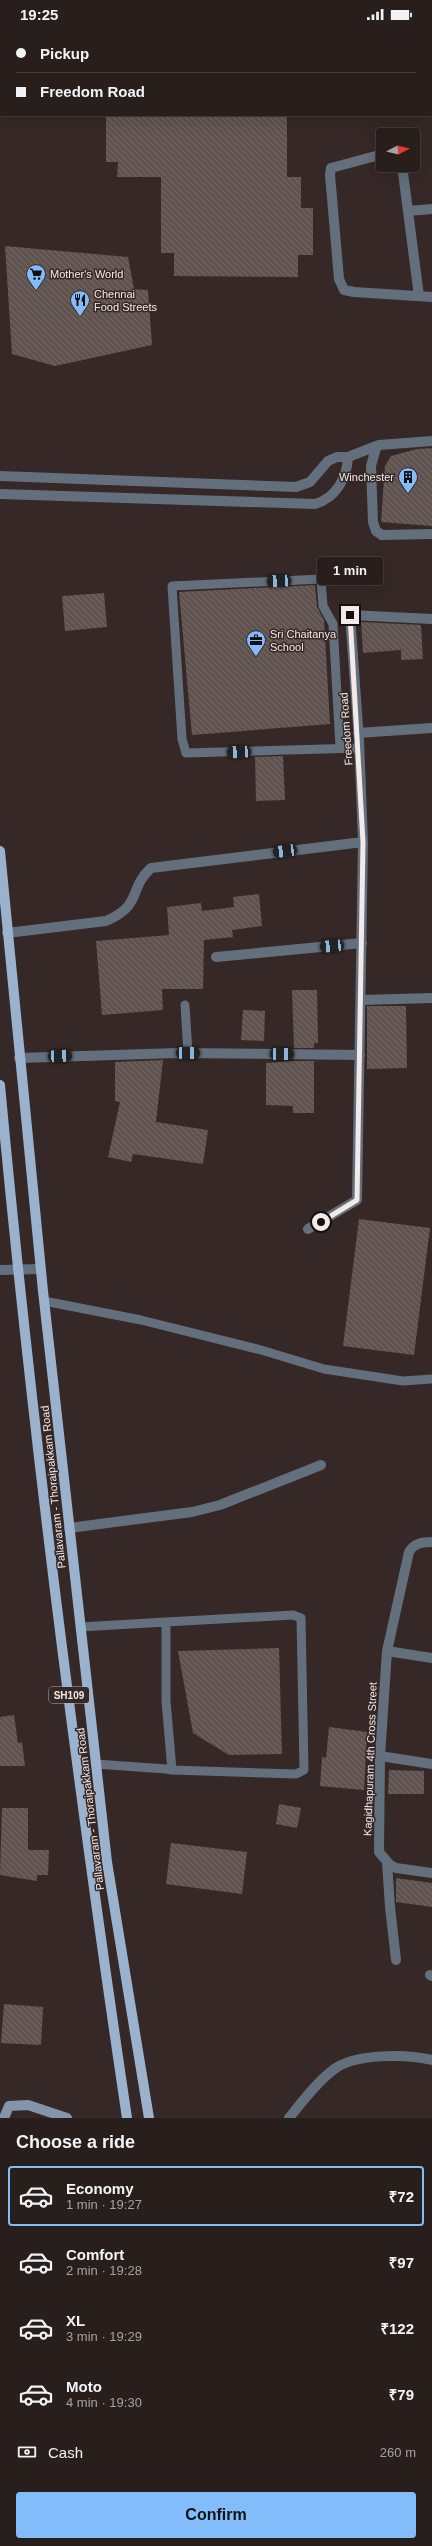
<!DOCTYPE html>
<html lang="en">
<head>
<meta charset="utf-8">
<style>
	:root { --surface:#281e1c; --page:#302725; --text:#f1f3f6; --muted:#a5a2a3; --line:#443c3b; --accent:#83bcfb }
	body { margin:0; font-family:Arial,sans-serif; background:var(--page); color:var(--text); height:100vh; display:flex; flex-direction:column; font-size:15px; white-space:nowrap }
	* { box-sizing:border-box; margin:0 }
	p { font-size:13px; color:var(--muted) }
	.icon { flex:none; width:22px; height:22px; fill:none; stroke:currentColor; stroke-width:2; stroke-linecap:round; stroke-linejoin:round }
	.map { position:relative; height:2090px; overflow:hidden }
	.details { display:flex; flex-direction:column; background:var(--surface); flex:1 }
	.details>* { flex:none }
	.top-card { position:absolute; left:0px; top:0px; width:432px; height:88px; box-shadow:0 4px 16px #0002,0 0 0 1px var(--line); display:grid; align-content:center; height:88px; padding:0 16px; background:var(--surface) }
	.needle { width:26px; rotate:83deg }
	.controls { position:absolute; left:376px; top:100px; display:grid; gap:8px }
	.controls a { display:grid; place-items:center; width:44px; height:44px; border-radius:4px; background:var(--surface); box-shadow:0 4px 16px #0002,0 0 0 1px var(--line); font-size:20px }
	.end { position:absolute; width:18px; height:18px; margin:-9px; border:5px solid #f3eae8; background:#111; box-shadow:0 0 0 2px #111 }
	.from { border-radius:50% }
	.bubble { position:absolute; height:28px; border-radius:4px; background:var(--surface); box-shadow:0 4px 16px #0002,0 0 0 1px var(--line); font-size:13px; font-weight:800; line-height:28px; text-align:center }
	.car { position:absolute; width:12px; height:24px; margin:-12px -6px; border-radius:5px; box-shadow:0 0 3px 1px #0007; background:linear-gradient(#222 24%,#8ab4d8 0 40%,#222 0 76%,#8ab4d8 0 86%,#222 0) }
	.top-card b { display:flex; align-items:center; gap:14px; height:38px; font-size:15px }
	.top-card b+b { border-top:1px solid var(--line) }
	.top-card i { width:10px; height:10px; background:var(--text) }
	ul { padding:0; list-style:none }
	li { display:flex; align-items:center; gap:12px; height:60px; margin:0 8px 6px; padding:0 8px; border:2px solid transparent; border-radius:4px }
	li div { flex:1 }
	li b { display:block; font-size:15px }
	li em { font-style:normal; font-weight:800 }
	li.selected { border-color:var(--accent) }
	li>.icon { width:36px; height:36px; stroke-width:1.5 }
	h2 { padding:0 16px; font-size:18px; line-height:48px }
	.pay { display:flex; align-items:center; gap:10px; height:44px; padding:0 16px; font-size:15px }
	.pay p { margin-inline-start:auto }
	.cta { display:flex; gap:8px; margin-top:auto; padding:8px 16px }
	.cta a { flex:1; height:46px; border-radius:4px; background:var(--accent); color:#111; font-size:16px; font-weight:800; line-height:46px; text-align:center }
	.status { display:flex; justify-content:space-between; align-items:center; height:28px; padding:0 20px; background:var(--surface); direction:ltr }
	.status svg { height:11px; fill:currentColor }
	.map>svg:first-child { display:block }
	.building { fill:url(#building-back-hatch) }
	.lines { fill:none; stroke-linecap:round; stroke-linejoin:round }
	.lane { stroke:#636f7d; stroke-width:9 }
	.street { stroke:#636f7d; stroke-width:10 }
	.secondary { stroke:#8295ab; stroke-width:10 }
	.primary { stroke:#9ab2ce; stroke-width:10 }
	.route { stroke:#f3eae8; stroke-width:5 }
	.labels { text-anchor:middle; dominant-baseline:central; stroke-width:3; stroke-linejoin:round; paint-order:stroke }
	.shield { fill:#352826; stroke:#bab0ae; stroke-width:1 }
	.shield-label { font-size:10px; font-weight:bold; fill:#f3eae8 }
	.poi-label { font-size:11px; fill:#f3eae8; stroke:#352826; text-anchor:start }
	.street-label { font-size:11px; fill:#f3eae8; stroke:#352826 }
</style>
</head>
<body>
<div class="status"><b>19:25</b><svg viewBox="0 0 49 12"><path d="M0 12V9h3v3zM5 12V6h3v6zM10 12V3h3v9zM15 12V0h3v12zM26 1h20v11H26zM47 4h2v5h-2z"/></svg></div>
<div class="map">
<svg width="432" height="2090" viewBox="0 0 432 2090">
	<defs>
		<pattern id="building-back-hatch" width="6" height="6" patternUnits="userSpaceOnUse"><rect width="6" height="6" fill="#60524f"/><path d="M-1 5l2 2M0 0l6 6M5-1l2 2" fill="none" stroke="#776b68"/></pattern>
	</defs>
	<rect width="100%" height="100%" fill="#352826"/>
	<path class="building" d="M106,87h181v62h14v31h12v47h-15v22l-124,-1v-23h-13v-76h-44l1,-15h-12z
		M5,218l123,11 6,32 14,1 4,55 -97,21 -43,-12z
		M432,420v78l-51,-4 4,-56 6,-10 26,-7z
		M315,557l2,22 7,13 6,104 -138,11 -13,-143z
		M104,565l3,34 -42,4 -3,-35z
		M361,594l60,3 2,34 -22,1v-10l-38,3z
		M283,728l2,44 -29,1 -1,-44z
		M259,866l3,32 -30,4 1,7 -29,3 -1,49h-41l1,21 -61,5 -6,-74 73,-6 -2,-28 34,-4 1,8 32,-4 -1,-10z
		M292,962h25l1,53h-4v5h-20z
		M367,978h39l1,62 -40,1z
		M243,982l22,1 -1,30 -23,-1z
		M163,1032l-7,62 52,8 -5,34 -70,-10 -2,8 -23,-5 12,-55 -5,-1v-39z
		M294,1033h20v52h-21v-7l-27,-1v-42z
		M359,1191l71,9 -16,127 -71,-9z
		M279,1620l3,106 -53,1 -36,-22 -15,-82z
		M14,1687l4,28 4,-1 3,24h-25v-49z
		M329,1699l38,5 -3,58 -44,-4 2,-29 4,1z
		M389,1742l35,1v23h-36z
		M279,1776l22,4 -4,20 -21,-4z
		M2,1780h26v42h21l-1,25h-11v6l-37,-6z
		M171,1815l76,9 -5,42 -76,-10z
		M396,1850l36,5v24l-36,-5z
		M4,1976l39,3 -2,38 -40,-2z"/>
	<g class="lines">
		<path class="lane" d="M340,719l-7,-123 -10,-18 -2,-27 -149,7 10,153 4,14 173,-5
			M185,977l3,48
			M44,1273l97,19 120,30 63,19 79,12 29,-2
			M80,1599l86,-5
			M96,1736l70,5 6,1 124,4 8,-4 -3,-152 -8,-3 -127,7v79l6,69"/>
		<path class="street" d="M383,126l-52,14 -1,7 9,104 5,11 10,2 78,5
			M402,137l17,131
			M408,183l24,-2
			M376,420l-5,18 2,56 3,9 6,4 50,-1
			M0,448l296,11 14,-5 18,-21 9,-4h11l31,-12 53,-4
			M0,466l315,10c21,-6 32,-26 33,-47
			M358,705l74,-5
			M363,814l-4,-102 -9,-125 82,4
			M7,905l99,-12c37,-16 22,-32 45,-53l212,-26 -6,358 -49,29
			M216,929l146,-14
			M362,972l70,-2
			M19,1030l159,-5 182,2
			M0,1242l40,-1
			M69,1500l123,-16 28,-7 101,-40
			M387,1623l22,-99c5,-9 14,-10 23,-10
			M432,1630l-45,-7 -7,105 -1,96 11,13 6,3 36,5
			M380,1728l52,8
			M387,1834l3,45 6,53
			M430,1947l2,1
			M289,2090c13,-16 27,-35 44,-48 21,-17 74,-16 99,-10"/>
		<path class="secondary" d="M4,2090l5,-12 19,-1 39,13"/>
		<path class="primary" d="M0,823l43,440 64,571 42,256
			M0,1057c32,346 76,690 127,1033"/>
	</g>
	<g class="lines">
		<path class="route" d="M321,1194l36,-22 6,-358 -13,-227"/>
	</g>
	<defs>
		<symbol id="supermarket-pin" viewBox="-11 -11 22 30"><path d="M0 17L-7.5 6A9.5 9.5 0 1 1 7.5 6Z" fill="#83bcfb" stroke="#352826"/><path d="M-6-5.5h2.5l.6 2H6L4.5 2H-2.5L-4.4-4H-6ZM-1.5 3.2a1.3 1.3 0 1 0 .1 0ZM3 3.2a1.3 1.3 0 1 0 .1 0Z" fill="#111"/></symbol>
		<symbol id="restaurant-pin" viewBox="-11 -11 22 30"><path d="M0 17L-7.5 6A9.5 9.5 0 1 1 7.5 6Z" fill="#83bcfb" stroke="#352826"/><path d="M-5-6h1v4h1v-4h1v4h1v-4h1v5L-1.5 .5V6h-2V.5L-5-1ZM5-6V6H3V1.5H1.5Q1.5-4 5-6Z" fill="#111"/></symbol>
		<symbol id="building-pin" viewBox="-11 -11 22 30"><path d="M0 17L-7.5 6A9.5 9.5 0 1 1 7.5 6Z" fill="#83bcfb" stroke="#352826"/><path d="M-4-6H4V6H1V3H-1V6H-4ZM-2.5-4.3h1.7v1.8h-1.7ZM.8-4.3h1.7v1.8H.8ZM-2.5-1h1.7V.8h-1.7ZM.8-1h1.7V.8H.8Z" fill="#111"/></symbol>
		<symbol id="office-pin" viewBox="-11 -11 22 30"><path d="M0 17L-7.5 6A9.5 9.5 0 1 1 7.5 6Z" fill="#83bcfb" stroke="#352826"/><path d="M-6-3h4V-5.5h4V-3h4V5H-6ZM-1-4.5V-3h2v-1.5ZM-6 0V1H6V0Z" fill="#111"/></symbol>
	</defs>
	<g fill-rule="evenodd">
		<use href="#supermarket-pin" x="25" y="235" width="22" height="30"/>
		<use href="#restaurant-pin" x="69" y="261" width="22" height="30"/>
		<use href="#building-pin" x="397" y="438" width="22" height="30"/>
		<use href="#office-pin" x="245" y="601" width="22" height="30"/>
	</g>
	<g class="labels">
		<rect class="shield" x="49" y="1659" width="40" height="16" rx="3"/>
		<g class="shield-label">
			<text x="69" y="1667">SH109</text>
		</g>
		<g class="poi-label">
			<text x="50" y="246">Mother's World</text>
			<text x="94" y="266">Chennai<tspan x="94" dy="13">Food Streets</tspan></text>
			<text x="394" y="449" text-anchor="end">Winchester</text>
			<text x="270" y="606">Sri Chaitanya<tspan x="270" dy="13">School</tspan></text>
		</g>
		<g class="street-label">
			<text transform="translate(346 701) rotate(-94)">Freedom Road</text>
			<text transform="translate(53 1459) rotate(-96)">Pallavaram - Thoraipakkam Road</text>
			<text transform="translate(370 1731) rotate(-88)">Kagidhapuram 4th Cross Street</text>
			<text transform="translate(90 1781) rotate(-97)">Pallavaram - Thoraipakkam Road</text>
		</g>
	</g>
</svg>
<div class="controls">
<a><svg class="needle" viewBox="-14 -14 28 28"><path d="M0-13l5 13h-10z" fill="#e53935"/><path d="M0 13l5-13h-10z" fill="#a5a2a3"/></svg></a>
</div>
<i class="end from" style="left:321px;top:1194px"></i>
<i class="end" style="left:350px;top:587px"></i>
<div class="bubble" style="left:317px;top:529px;width:66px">1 min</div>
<i class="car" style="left:279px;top:553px;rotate:267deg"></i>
<i class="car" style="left:239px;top:724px;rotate:267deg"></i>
<i class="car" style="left:285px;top:823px;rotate:263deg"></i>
<i class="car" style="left:332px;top:918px;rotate:265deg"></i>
<i class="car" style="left:188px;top:1025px;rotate:91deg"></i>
<i class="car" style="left:282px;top:1026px;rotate:91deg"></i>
<i class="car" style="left:60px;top:1028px;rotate:88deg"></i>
<div class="top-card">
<b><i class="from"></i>Pickup</b>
<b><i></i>Freedom Road</b>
</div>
</div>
<section class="details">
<h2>Choose a ride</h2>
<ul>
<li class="selected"><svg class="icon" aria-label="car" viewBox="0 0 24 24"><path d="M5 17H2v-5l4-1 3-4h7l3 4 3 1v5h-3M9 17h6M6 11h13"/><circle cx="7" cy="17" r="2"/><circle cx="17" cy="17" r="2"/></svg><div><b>Economy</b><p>1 min · 19:27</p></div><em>₹72</em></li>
<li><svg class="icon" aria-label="car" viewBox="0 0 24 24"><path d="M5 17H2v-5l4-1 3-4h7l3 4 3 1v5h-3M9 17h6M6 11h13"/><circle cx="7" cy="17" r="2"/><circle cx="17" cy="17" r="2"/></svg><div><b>Comfort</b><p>2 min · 19:28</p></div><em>₹97</em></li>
<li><svg class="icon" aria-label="car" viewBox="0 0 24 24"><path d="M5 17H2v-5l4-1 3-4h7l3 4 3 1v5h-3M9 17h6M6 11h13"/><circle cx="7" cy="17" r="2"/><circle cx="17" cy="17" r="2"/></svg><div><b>XL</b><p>3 min · 19:29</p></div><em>₹122</em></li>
<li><svg class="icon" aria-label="car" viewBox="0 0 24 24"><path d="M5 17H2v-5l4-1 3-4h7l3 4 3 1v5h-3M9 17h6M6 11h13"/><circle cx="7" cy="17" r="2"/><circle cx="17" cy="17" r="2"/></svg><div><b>Moto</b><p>4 min · 19:30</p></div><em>₹79</em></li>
</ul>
<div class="pay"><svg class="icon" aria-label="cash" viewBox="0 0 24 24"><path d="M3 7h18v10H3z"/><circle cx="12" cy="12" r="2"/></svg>Cash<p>260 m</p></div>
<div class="cta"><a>Confirm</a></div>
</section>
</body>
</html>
